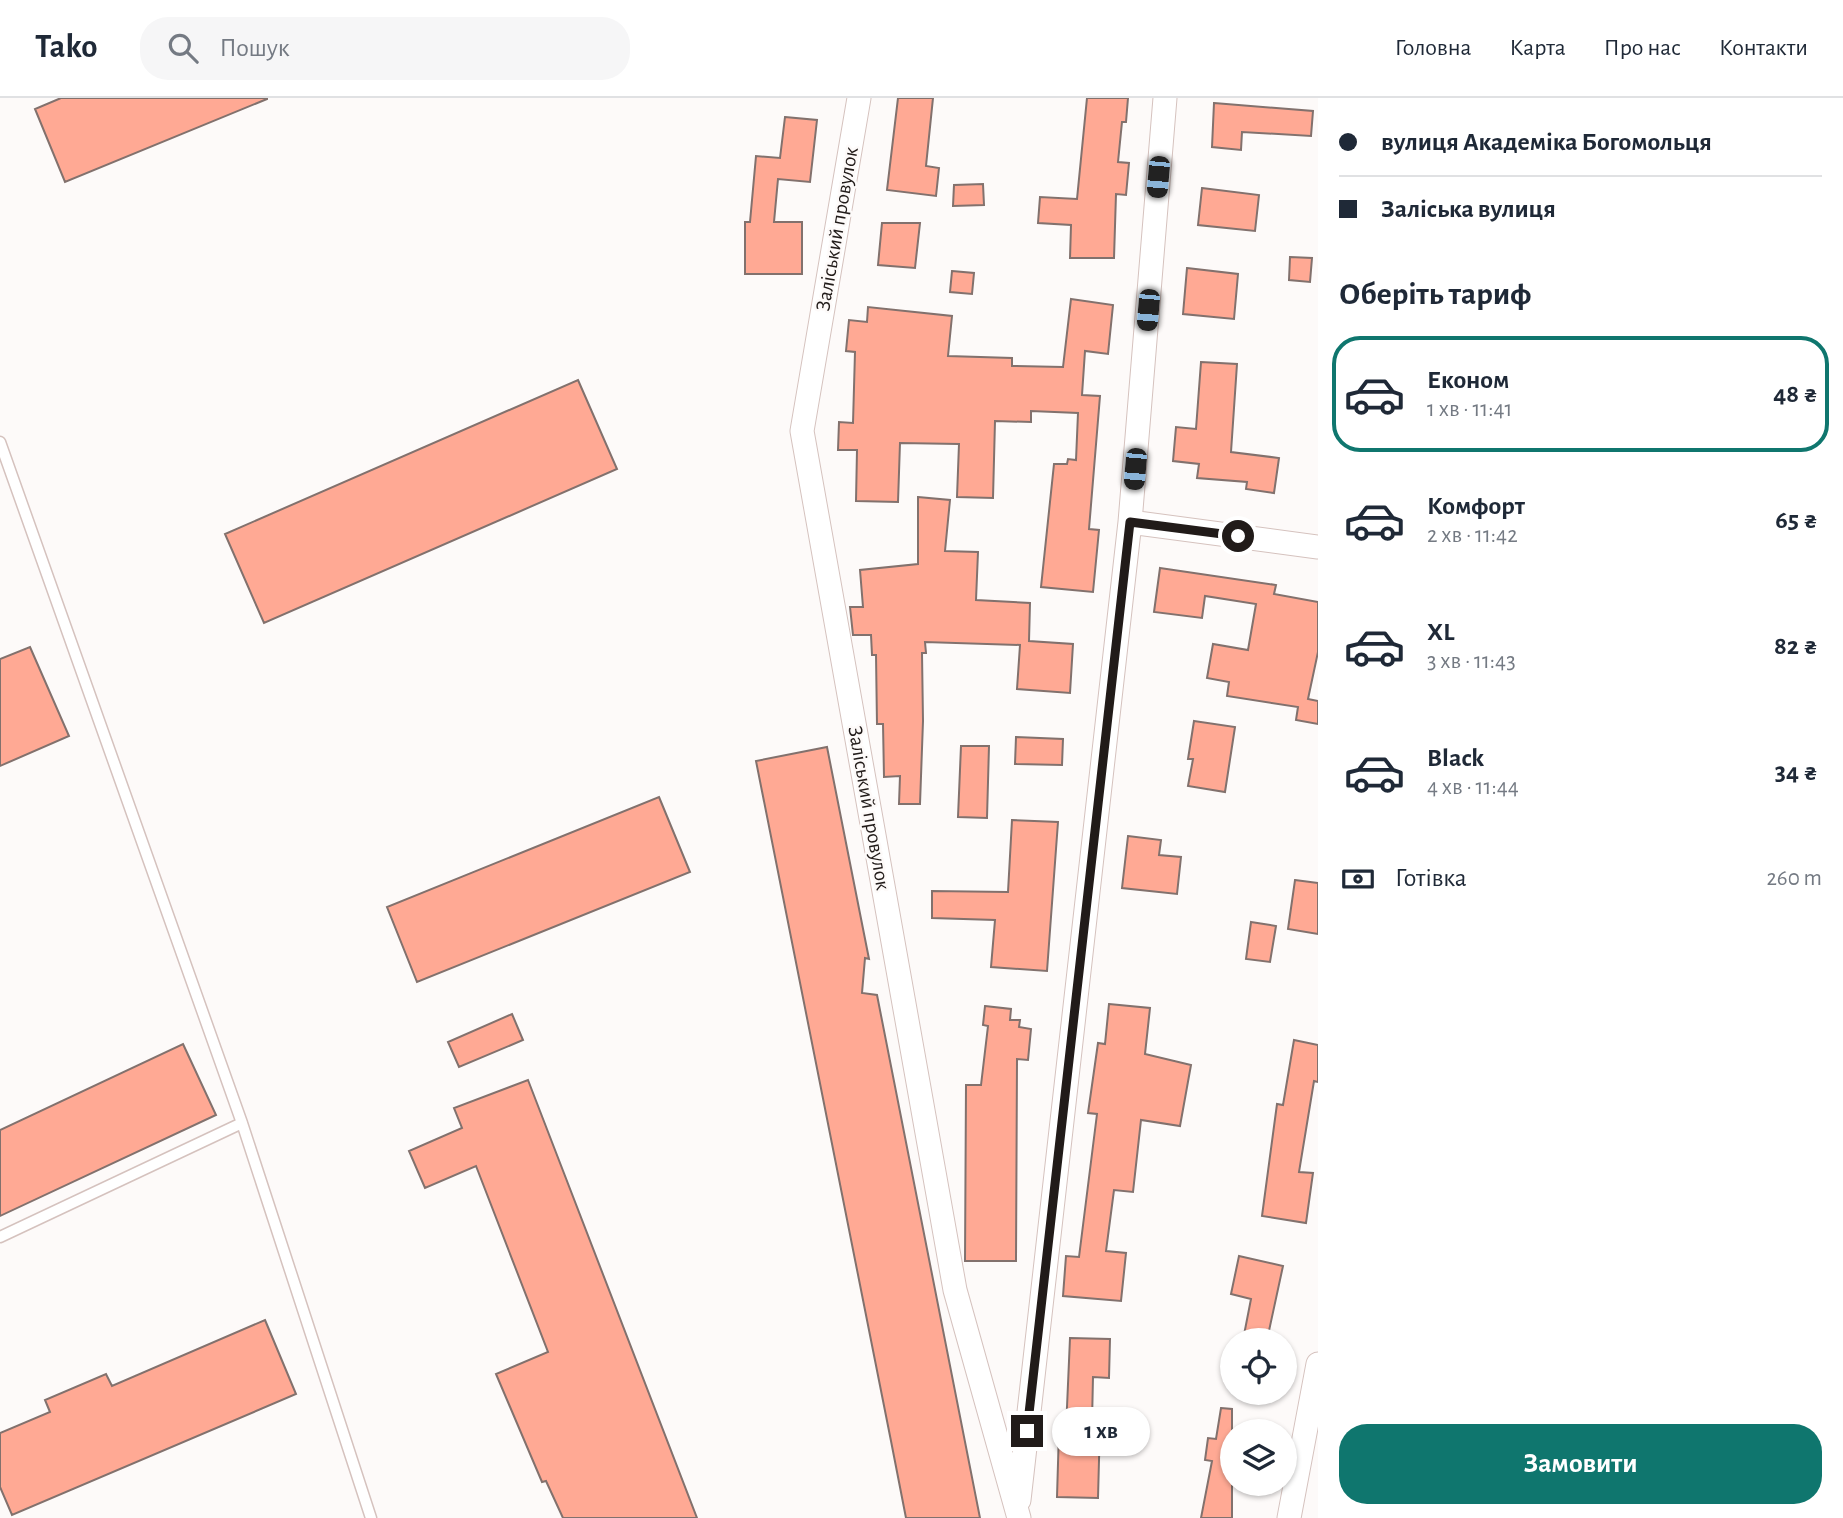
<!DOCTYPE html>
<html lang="uk">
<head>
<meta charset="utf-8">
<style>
	:root { --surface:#fff; --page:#f6f6f7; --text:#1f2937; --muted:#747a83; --line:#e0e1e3; --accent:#0f766e }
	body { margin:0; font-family:"Alegreya Sans",sans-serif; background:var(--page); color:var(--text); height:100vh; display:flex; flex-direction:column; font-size:26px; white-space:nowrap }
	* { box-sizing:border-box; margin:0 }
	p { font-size:23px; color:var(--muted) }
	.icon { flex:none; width:38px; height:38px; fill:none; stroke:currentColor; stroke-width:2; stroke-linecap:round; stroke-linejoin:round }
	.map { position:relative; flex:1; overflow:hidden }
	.side { display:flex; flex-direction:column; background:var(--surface); width:525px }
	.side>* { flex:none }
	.guide { display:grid; align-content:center; height:154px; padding:0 21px; background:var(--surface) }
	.buttons { position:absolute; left:1220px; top:1230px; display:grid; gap:14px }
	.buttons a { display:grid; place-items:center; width:77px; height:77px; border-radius:50%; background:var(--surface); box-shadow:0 2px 5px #0004; font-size:35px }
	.end { position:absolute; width:32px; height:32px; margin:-16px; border:9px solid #211b19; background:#fff; box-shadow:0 0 0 4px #fff }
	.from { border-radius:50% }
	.bubble { position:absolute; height:49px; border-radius:24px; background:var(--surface); box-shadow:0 2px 5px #0004; font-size:23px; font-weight:700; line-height:49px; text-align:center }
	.car { position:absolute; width:21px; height:42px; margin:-21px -10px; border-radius:9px; box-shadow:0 0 5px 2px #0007; background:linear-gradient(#222 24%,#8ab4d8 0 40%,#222 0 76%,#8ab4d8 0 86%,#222 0) }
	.guide b { display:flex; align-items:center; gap:24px; height:66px; font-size:26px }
	.guide b+b { border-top:2px solid var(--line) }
	.guide i { width:18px; height:18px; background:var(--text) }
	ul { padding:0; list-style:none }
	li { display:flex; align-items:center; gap:21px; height:116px; margin:0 14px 10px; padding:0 7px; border:4px solid transparent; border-radius:28px }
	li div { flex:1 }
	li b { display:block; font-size:26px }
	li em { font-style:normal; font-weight:700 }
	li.active { border-color:var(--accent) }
	li>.icon { width:63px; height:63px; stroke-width:1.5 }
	h2 { padding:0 21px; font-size:32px; line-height:84px }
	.pay { display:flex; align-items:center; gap:18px; height:77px; padding:0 21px; font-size:26px }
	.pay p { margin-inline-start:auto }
	.action { display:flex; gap:14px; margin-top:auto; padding:14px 21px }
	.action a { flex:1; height:80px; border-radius:28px; background:var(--accent); color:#fff; font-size:28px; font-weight:700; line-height:80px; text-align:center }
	header { display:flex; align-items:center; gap:42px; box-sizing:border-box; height:98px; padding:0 35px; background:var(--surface); border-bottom:2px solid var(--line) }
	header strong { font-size:33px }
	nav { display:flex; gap:38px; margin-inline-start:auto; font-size:24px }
	.search { width:490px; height:63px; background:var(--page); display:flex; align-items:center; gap:18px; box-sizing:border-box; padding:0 24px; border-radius:28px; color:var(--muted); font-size:26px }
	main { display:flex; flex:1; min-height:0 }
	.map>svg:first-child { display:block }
	.building { fill:#ffa994; stroke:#82716d; stroke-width:2 }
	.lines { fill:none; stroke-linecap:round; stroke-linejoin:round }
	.service-casing { stroke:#d5c2be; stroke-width:13 }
	.minor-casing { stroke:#d5c2be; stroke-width:25 }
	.service { stroke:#fff; stroke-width:10 }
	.minor { stroke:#fff; stroke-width:23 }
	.route { stroke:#211b19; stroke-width:9 }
	.labels { text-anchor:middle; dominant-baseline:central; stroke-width:5; stroke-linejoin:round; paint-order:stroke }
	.street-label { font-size:21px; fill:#211b19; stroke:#fdfaf9 }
</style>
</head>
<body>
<header>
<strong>Tako</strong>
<div class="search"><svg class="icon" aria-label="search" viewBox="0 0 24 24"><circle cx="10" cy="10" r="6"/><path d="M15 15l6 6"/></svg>Пошук</div>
<nav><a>Головна</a><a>Карта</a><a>Про нас</a><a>Контакти</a></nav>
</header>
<main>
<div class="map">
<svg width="1318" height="1420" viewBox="0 0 1318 1420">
	<rect width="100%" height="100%" fill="#fdfaf9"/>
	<path class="building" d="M61,0h206v1l-202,83 -30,-73z
		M898,0h35l-7,68 13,2 -3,28 -49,-6z
		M1087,0h41l-2,24h-4l-4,40 11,1 -3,32 -10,-1 -2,64h-44l1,-33 -33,-2 2,-26 37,2z
		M1214,5l99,8 -2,25 -69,-4 -1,18 -29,-3z
		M785,19l32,3 -7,62 -32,-3 -4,43h28v52h-57v-52h5l6,-66 24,2z
		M983,86l1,21 -31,1 1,-21z
		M1202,90l57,7 -4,36 -57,-6z
		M882,125h38l-5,45 -37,-3z
		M1290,159l22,1 -2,24 -21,-2z
		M1187,170l51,6 -4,45 -51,-5z
		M952,173l22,2 -2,21 -22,-2z
		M1071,201l42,6 -5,49 -23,-3 -3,44 18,1 -11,133 10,1 -6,62 -52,-5 13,-123h13l1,-5 8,1 2,-47 -47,-2v11l-36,-1 -2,77 -36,-1 2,-53 -59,-1 -2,59 -42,-1 1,-51h-19l1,-28 14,1 2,-71 -9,-1 3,-31 18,2 1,-15 84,9 -4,40 64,2v8l51,1z
		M1201,264l36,2 -6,88 48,6 -5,35 -28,-4 1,-7 -50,-4 2,-14 -26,-3 3,-34 20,2z
		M578,282l39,89 -353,154 -39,-89z
		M918,399l32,3 -5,51 33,1 -2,48 54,3 -1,38 44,3 -3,49 -53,-4 3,-44 -95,-3 1,11h-4l1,68 -3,83h-21l1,-28 -16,1 -1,-53h-6l-1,-69h-4l-1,-20h-18l-3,-28h13l-3,-37 58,-6z
		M1160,470l116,17 -2,9 44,8v50l-10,47 10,2v23l-22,-4 2,-13 -71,-11 2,-14 -22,-4 6,-34 35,6 8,-46 -51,-8 -3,22 -48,-6z
		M30,549l39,89 -69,30v-107z
		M1194,623l41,6 -10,65 -37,-6 5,-27h-5z
		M1016,639l47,2 -1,26 -47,-1z
		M961,648h28l-2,72 -29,-1z
		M827,649l42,212 -4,-1 -3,35 15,2 103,523h-74l-15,-77 -135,-680z
		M659,699l31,75 -273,110 -30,-75z
		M1012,722l46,2 -11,149 -56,-4 4,-47 -63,-2v-27l76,1z
		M1128,738l33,4 -2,15 22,2 -4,37 -55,-6z
		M1295,782l23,3v51l-30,-5z
		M1251,824l25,4 -6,36 -24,-3z
		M1109,906l41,4 -5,46 46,11 -11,61 -39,-6 -8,72 -19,-2 -8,61 20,2 -5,48 -58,-5 3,-40 13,1 18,-143 -9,-1 10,-70 7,1z
		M985,908l26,3 -1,11h10l-1,7 12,2 -3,31 -11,-1 -1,202h-51l1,-176h15l7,-59 -5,-1z
		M512,916l11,26 -64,27 -11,-25z
		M1294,942l24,5v37l-4,-1 -15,91 14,1 -7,50 -44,-7 15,-112 6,1z
		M183,946l33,71 -216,101v-86z
		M528,982l169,438h-134l-17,-37 -4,1 -46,-108 52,-22 -72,-186 -51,22 -16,-37 53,-23 -8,-20z
		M1239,1158l44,10 -16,74h-24l8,-41 -20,-5z
		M265,1222l31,74 -284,121 -12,-28v-54l50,-21 -5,-12 61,-26 6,12z
		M1070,1240l40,1 -1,39 -16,-1 -1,45 8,1 -2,75 -41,-1 2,-67h7z
		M1221,1310l11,1v109h-31l11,-57 -7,-1 3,-22 8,1z"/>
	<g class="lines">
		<defs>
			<path id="service" d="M0,344l242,681 129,395
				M0,1139l242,-114"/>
			<path id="minor" d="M859,0l-57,333 153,859 64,228
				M1130,424l188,25
				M1019,1402l111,-978 35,-424
				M1289,1420l29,-154"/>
		</defs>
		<use href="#service" class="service-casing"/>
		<use href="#minor" class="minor-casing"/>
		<use href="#service" class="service"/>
		<use href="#minor" class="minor"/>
	</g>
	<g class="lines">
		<path class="route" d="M1027,1333l103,-909 108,14"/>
	</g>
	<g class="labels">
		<g class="street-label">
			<text transform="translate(837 131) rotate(-80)">Заліський провулок</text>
			<text transform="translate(869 710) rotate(80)">Заліський провулок</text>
		</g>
	</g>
</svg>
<div class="buttons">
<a><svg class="icon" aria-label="locate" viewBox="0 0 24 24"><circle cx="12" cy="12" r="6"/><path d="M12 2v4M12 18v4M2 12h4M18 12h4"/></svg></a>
<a><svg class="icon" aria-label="layers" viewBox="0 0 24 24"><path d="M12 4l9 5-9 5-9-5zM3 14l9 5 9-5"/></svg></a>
</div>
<i class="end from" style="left:1238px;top:438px"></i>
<i class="end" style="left:1027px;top:1333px"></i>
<div class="bubble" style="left:1052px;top:1309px;width:98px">1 хв</div>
<i class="car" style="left:1158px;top:79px;rotate:185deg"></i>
<i class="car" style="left:1148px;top:212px;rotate:185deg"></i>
<i class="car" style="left:1135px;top:371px;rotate:185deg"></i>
</div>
<section class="side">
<div class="guide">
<b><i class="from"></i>вулиця Академіка Богомольця</b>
<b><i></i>Заліська вулиця</b>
</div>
<h2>Оберіть тариф</h2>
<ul>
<li class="active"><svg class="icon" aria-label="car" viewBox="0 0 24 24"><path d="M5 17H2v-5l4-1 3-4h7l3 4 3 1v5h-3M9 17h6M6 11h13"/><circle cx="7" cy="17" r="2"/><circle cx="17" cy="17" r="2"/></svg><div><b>Економ</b><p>1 хв · 11:41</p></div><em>48 ₴</em></li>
<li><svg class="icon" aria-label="car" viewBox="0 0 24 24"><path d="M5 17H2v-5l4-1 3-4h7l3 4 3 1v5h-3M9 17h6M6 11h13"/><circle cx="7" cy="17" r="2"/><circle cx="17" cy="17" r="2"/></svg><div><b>Комфорт</b><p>2 хв · 11:42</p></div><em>65 ₴</em></li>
<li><svg class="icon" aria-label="car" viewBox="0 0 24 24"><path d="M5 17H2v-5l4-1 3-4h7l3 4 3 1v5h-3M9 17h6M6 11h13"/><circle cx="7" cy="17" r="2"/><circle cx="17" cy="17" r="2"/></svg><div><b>XL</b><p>3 хв · 11:43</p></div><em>82 ₴</em></li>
<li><svg class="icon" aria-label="car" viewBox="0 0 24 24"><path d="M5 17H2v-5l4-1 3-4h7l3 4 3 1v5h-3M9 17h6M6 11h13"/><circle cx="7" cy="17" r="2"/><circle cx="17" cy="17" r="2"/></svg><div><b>Black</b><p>4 хв · 11:44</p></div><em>34 ₴</em></li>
</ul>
<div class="pay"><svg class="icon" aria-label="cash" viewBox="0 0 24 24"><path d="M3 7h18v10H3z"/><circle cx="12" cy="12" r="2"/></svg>Готівка<p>260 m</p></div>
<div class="action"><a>Замовити</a></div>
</section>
</main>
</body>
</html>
